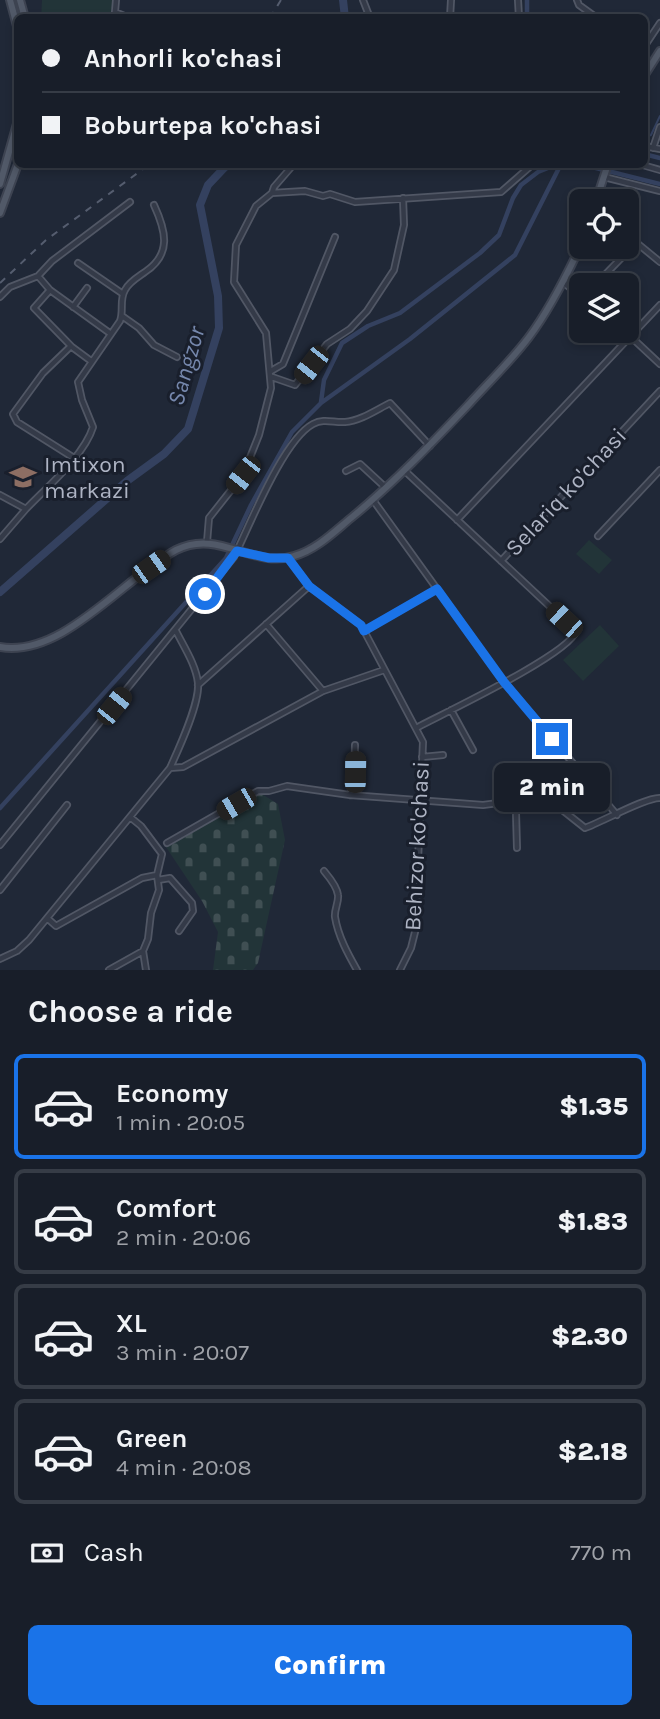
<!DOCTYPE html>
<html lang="en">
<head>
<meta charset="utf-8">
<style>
	:root { --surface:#181e29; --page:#252b35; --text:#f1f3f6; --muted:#9fa2a8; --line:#363c46; --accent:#1a73e8 }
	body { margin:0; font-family:Karla,sans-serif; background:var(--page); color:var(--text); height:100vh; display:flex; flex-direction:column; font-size:26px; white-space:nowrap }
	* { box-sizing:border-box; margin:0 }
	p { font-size:23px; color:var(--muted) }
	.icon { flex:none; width:38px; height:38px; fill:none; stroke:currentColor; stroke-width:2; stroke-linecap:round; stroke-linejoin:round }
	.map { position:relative; height:970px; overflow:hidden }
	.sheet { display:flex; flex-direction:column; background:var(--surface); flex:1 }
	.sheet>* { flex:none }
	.hud { position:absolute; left:14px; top:14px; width:634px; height:154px; border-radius:10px; box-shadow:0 4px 10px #0003,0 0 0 2px var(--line); display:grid; align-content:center; height:154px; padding:0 28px; background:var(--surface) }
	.fabs { position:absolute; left:569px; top:189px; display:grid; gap:14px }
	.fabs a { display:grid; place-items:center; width:70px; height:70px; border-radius:10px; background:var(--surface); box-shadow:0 4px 10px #0003,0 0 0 2px var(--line); font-size:35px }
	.end { position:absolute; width:32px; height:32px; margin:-16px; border:9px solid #1a73e8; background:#fff; box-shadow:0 0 0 4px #fff }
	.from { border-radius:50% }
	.bubble { position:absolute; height:49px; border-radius:10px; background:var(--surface); box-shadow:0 4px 10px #0003,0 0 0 2px var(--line); font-size:23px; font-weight:800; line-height:49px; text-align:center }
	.car { position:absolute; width:21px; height:42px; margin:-21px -10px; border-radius:9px; box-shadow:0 0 5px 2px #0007; background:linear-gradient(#222 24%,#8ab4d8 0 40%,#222 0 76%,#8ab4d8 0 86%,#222 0) }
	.hud b { display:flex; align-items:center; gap:24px; height:66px; font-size:26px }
	.hud b+b { border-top:2px solid var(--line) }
	.hud i { width:18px; height:18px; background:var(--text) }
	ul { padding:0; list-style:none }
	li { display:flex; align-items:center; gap:21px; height:105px; margin:0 14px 10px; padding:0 14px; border:4px solid var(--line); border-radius:10px }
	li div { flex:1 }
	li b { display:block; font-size:26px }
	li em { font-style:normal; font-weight:800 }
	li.selected { border-color:var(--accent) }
	li>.icon { width:63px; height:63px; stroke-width:1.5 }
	h2 { padding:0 28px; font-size:32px; line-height:84px }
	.pay { display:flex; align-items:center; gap:18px; height:77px; padding:0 28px; font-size:26px }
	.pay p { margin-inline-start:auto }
	.cta { display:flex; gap:14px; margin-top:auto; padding:14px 28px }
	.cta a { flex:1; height:80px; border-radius:10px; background:var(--accent); color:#fff; font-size:28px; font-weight:800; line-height:80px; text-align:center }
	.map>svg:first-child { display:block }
	.cemetery { fill:url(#cemetery-stones) }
	.green { fill:#223438 }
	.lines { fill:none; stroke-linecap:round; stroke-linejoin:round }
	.stream { stroke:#34415f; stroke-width:2 }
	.canal { stroke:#34415f; stroke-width:4.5 }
	.river { stroke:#34415f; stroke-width:8 }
	.street-casing { stroke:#515765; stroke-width:8 }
	.primary-casing { stroke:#3d4351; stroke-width:10 }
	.street { stroke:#343a48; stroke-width:4.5 }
	.primary { stroke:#515968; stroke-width:6 }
	.rail { stroke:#555d6f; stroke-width:2; stroke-dasharray:7 7; stroke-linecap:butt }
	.route { stroke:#1a73e8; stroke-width:9 }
	.labels { text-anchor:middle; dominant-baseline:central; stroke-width:6; stroke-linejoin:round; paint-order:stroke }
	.poi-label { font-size:23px; fill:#aeb4c4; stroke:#191f2c; text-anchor:start }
	.street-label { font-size:23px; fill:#aeb4c4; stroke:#191f2c }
	.water-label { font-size:24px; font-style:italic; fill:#7688ad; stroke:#191f2c }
</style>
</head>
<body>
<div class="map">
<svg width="660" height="970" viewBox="0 0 660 970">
	<defs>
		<pattern id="cemetery-stones" width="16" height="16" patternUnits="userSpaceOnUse" patternTransform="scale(1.75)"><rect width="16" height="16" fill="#223438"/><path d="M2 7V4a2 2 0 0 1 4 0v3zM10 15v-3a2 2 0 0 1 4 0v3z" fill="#404f53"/></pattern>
	</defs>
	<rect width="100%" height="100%" fill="#202837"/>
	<path class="cemetery" d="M260,793l18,11 7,36 -27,123 -5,7h-40l5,-38 -16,-31 -36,-54z"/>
	<path class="green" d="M42,0h72l-1,13 10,4 -82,1z
		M589,540l23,20 -13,14 -23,-20z
		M600,625l19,21 -36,35 -20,-21z"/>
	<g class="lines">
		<path class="stream" d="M644,139l7,-4 9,-19"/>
		<path class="canal" d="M527,0v18
			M644,154l16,4
			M580,164l80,20
			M321,402l3,-22 18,-37 26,-17 32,-13 80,-60 19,-18 14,-37 8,-13 17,-13 20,-8
			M0,808l226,-250 25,-53 41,-73 29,-29 89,-64 105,-84 46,-91"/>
		<path class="river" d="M343,0l2,18
			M0,592l127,-111 37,-27 24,-25 31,-101 -1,-32 -18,-91 8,-20 17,-18 8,-3"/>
		<defs>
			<path id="street" d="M116,0l-1,12 14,6
				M363,0l7,18
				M518,0l1,18
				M577,0l2,5 18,13
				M450,18l1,-18
				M644,47l16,-24
				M644,146l16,3
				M653,148l7,-21
				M639,164l21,6
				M604,177l56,14
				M272,193l33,-2 18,5 7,-2 25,8 146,-10 32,-28
				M626,234l34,28
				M78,263l45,31
				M38,276l12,14
				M563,282l18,15
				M595,285l41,-42
				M0,297l10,-10 28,-11 14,-15 78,-59
				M73,307l14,-19
				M122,316l17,12 15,17 23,12
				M630,336l30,28
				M71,346l-28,27 -30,41 4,8 57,36
				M91,361l-19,-14 -38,-39 16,-18 61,44
				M271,371l12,-7 52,-127
				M272,377l23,8 32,-41 23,-15 17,-18 27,-41 10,-45 -1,-27
				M346,471l14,-7 26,24
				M405,471l171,160c-6,23 -134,83 -160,97
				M0,495l26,14c21,-22 58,-53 67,-82l-11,-27 -4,-18 42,-61c4,-10 -1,-21 5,-31 4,-8 13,-13 20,-18 27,-18 21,-41 9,-67
				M373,500l131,182 113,133
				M457,520l203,-215
				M598,536l62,-66
				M0,539l26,-30
				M207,542l2,-24 34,-43 16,-40 12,-47 -5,-55 -32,-51 2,-37 20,-39 16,-13 2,-6 20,-23
				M288,558l21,28 52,39 62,117 -8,190 -4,16 -11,22
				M501,561l159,-170
				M266,624l57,67
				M364,631l73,-42
				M198,685l111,-99
				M451,710l22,40
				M422,757l21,-2
				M170,768c9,-20 30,-65 28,-85 -2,-18 -14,-36 -22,-52
				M350,795l4,-9 1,-41
				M502,802c17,-11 35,-17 55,-10
				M509,802l7,11 1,35
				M130,817l11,9 21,28 -5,21 2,15 -8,23 -3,26 -5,12 3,19
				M167,843l91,-52h11l18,-5 63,9 133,10 55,-7 13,3 34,27c17,-6 61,-31 75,-30
				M0,845l234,-288c16,-32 49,-117 79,-133 11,-6 21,-1 32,-2 15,-1 31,-12 45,-19l40,43
				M324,871c5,6 13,15 14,24 1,7 -4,15 -3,22 3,19 13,37 22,53
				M158,880l12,-2 22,25 1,8 -14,20
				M0,890l67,-85
				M47,918l9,8 86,-48 15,-3
				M0,959l17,-8 12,-11 141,-172 13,-1 140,-76 61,-21
				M109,970l34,-19"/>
			<path id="primary" d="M10,0l8,30
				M20,0l5,18
				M644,76l16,-25
				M0,184l18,-64
				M596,201l12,-37
				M0,213l18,-49
				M0,647c62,11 124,-69 176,-97 43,-22 76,19 118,6 22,-6 40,-24 57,-38 43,-35 80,-74 118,-114 20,-22 42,-43 60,-67 21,-28 37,-60 52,-92"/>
		</defs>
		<use href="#street" class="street-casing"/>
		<use href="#primary" class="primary-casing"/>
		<use href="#street" class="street"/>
		<use href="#primary" class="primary"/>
		<path class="rail" d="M270,18l11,-18
			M0,283l46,-43 104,-76"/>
	</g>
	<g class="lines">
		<path class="route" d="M205,594l32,-43 32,7h19l21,28 52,39 3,6 73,-42 67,93 48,57"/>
	</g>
	<defs>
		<symbol id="university-bare" viewBox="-9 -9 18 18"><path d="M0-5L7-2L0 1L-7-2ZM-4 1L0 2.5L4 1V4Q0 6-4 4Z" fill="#8d6e63" stroke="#191f2c" stroke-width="2.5" paint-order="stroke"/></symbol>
	</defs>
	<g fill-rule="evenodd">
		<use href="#university-bare" x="4" y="458" width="38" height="38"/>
	</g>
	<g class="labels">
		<g class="poi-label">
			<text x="44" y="464">Imtixon<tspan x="44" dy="26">markazi</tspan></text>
		</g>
		<g class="street-label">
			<text transform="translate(566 492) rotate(-47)">Selariq ko'chasi</text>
			<text transform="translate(417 846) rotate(-87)">Behizor ko'chasi</text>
		</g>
		<g class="water-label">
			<text transform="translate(186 366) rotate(-74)">Sangzor</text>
		</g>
	</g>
</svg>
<div class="fabs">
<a><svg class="icon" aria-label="locate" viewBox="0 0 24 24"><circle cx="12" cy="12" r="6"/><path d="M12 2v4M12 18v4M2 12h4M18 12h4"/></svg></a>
<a><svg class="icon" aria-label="layers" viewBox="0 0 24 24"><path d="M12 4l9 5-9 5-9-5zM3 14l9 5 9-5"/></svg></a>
</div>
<i class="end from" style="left:205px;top:594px"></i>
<i class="end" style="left:552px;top:739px"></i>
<div class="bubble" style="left:494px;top:763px;width:116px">2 min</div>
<i class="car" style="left:311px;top:365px;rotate:218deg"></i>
<i class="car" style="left:243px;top:475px;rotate:218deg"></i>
<i class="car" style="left:151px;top:567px;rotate:55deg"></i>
<i class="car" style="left:564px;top:620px;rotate:313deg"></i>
<i class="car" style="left:114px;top:706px;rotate:39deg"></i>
<i class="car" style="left:355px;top:772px;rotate:1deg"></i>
<i class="car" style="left:236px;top:804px;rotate:240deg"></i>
<div class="hud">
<b><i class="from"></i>Anhorli ko'chasi</b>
<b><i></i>Boburtepa ko'chasi</b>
</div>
</div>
<section class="sheet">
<h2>Choose a ride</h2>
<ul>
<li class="selected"><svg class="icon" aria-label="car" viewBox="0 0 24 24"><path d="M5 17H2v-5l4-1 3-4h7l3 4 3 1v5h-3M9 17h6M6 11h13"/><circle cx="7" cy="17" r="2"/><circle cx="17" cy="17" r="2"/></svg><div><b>Economy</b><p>1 min · 20:05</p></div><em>$1.35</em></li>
<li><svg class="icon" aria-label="car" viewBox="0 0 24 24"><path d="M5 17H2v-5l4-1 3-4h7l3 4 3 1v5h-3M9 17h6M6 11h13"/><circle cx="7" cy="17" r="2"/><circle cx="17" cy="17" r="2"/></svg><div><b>Comfort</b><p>2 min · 20:06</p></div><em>$1.83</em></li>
<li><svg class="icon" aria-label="car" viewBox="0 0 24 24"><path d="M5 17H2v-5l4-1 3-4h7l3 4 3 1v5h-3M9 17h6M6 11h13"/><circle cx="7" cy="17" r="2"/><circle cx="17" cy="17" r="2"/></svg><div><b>XL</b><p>3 min · 20:07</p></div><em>$2.30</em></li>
<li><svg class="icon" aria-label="car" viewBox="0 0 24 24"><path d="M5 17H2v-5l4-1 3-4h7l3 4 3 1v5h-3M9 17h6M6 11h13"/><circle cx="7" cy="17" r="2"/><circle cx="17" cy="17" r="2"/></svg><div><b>Green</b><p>4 min · 20:08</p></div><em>$2.18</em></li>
</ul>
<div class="pay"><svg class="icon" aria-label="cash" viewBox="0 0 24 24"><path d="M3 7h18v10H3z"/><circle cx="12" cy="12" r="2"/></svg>Cash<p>770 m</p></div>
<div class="cta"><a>Confirm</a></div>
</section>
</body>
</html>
